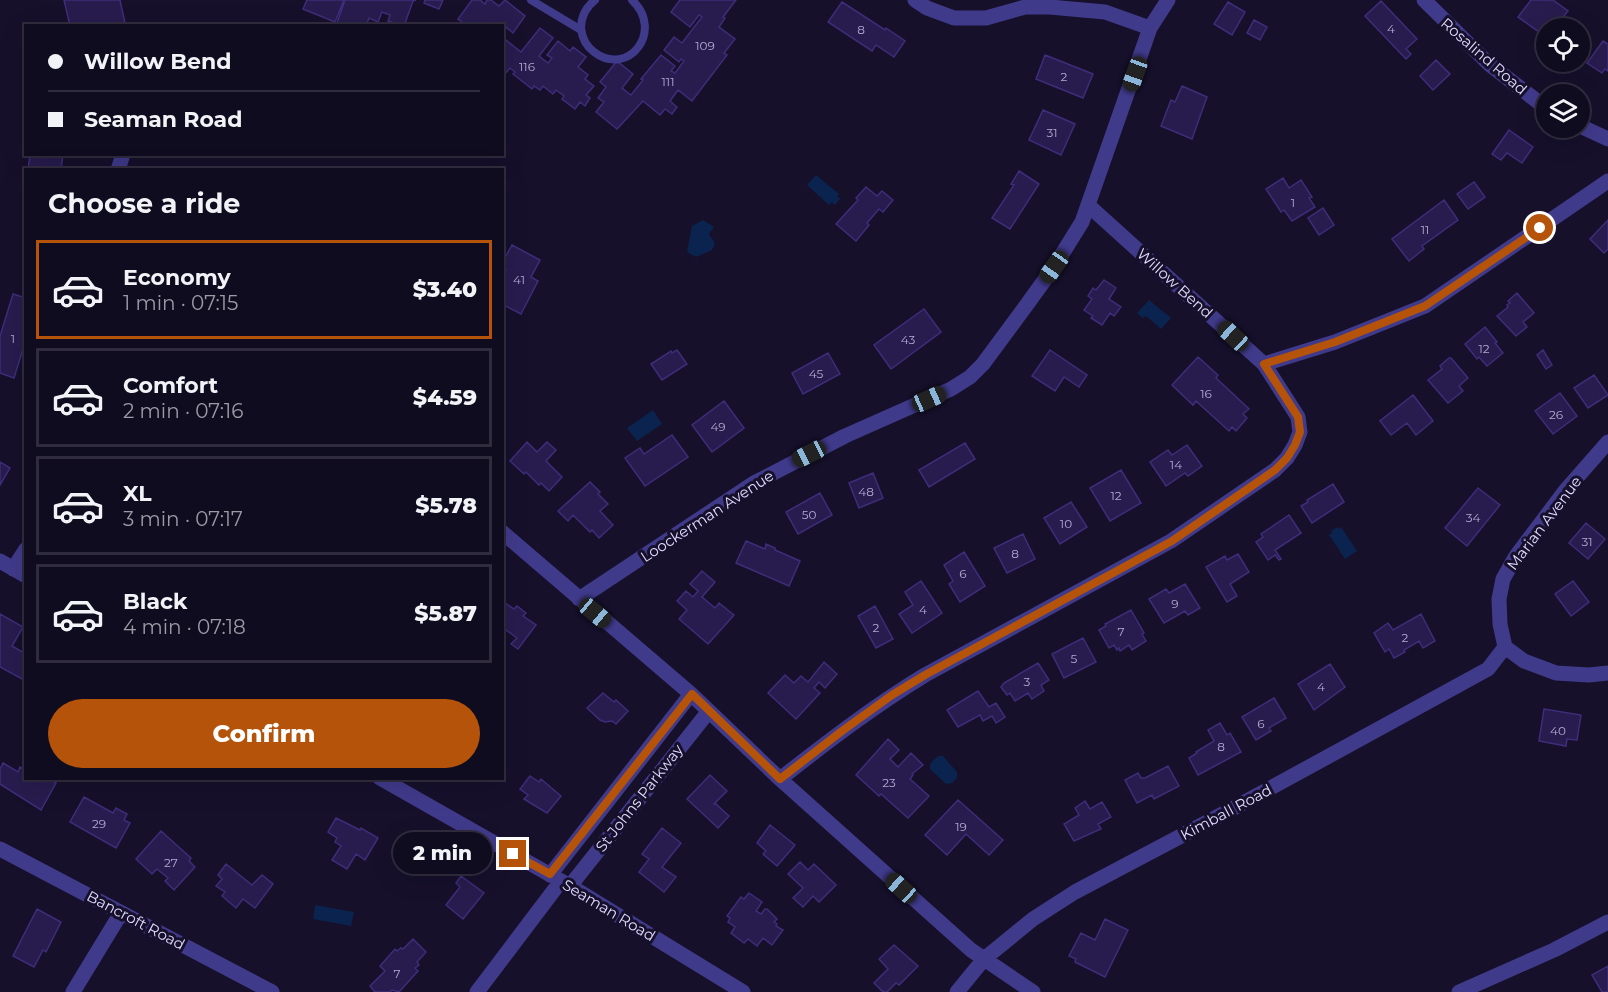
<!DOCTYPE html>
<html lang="en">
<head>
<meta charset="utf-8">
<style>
	:root { --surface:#100c20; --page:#1e1a2d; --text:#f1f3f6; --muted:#9c9ba5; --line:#302c3e; --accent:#b45309 }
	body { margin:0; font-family:Montserrat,sans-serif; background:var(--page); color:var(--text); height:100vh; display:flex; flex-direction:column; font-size:22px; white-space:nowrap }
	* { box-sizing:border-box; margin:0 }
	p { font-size:20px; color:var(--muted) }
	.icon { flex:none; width:33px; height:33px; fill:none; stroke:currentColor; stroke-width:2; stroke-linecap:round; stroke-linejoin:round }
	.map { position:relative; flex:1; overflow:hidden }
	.panel { position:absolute; left:24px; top:168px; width:480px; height:612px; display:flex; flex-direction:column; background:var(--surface); border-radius:0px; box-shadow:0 6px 24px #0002,0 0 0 2px var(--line) }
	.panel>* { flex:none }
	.hud { position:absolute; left:24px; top:24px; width:480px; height:132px; border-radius:0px; box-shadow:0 6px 24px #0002,0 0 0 2px var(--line); display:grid; align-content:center; height:132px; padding:0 24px; background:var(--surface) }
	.buttons { position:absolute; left:1536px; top:18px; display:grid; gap:12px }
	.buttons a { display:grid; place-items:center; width:54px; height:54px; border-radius:50%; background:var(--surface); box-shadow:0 6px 24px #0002,0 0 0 2px var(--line); font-size:30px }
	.end { position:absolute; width:27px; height:27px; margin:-14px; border:8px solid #b45309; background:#fff; box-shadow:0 0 0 3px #fff }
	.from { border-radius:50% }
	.bubble { position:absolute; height:42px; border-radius:21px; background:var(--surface); box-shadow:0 6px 24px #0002,0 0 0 2px var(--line); font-size:20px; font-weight:800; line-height:42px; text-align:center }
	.car { position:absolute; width:18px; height:36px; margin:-18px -9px; border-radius:8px; box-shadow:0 0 4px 2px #0007; background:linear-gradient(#222 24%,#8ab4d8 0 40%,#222 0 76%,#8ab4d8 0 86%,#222 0) }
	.hud b { display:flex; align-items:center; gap:21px; height:57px; font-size:22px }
	.hud b+b { border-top:2px solid var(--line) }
	.hud i { width:15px; height:15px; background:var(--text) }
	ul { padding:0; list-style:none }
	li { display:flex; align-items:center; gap:18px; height:99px; margin:0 12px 9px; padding:0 12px; border:3px solid var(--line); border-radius:0px }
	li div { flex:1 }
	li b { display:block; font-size:22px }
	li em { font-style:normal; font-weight:800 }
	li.on { border-color:var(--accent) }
	li>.icon { width:54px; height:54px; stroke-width:1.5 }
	h2 { padding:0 24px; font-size:27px; line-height:72px }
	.cta { display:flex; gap:12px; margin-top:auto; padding:12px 24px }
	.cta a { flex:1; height:69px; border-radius:36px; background:var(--accent); color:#fff; font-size:24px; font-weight:800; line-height:69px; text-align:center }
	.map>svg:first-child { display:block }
	.water { fill:#0b234f }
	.building { fill:#271c4d; stroke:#3e2d7a; stroke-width:1.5 }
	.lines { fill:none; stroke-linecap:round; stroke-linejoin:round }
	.service { stroke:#403a8b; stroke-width:8 }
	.minor { stroke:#403a8b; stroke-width:15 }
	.route { stroke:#b45309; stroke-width:8 }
	.labels { text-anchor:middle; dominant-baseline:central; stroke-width:6; stroke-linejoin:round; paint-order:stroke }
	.number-label { font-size:12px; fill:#b2abd2 }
	.street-label { font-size:15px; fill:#e0dbff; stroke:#16102b }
</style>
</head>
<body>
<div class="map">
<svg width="1608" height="992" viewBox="0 0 1608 992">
	<rect width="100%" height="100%" fill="#16102b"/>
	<path class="water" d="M816,175l23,19 -2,2 3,3 -5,6 -3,-3 -3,3 -22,-20z
		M703,220l11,7 -5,7 6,9 -3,7 -16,7 -9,-5 5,-26z
		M1149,300l22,18 -10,11 -15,-13 -3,2 -6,-5z
		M653,410l9,14 -25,17 -10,-13z
		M1337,527l2,2 2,-2 16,24 -12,8 -16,-24 3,-2 -1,-2z
		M938,756h5l14,16v6l-5,5 -6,1 -16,-15v-5z
		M315,905l39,7 -3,14 -38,-7z"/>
	<path class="building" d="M64,0h56l5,23 -11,3h-44z
		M307,0h37l-9,22 -32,-13z
		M345,0h71l-3,1 -9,25 -16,-5 2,-6 -8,-3 -4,10 -9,-4 -3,8h-30z
		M425,0h18l-4,9 -15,-6z
		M472,0h8l5,4 2,-4h4l8,6 6,-6 20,16 -12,17 -12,-10 -2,3h-22l-2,-2 -8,2 -9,-7z
		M680,0h56l-13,17 2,1 -6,9 16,12 -11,14 3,2 -35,46 -14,-11 -8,11 7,6 -5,7 -7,-5 -5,6 -17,-14 -26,28 -21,-17 8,-10 -6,-4 8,-11 -6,-5 17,-21 16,13 -11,14 9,7 12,-15 -2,-1 20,-24 14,11 -4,5 4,2 9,-12 -3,-2 -2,3 -15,-12 10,-13 8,6 20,-26 -3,-2 -9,12 -19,-15z
		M1531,0h22l15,11 -4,5 16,11 -34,1v9l-28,-20z
		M1381,1l36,38 -11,10 5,5 -5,5 -41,-43z
		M842,2l43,28 1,-2 19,13 -11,16 -18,-12 -4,6 -44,-29z
		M1228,2l17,10 -13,23 -18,-11z
		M1254,20l13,7 -7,13 -13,-7z
		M540,28l13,10 -14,18 9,7 4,-5 -5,-3 11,-14 12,10 3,-4 13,10 -8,10 10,8 -3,4 9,7 -8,9 4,3 -5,8 -5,-4 -5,7 -13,-10 2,-3 -8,-6 -3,4 -10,-8 -3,4 -6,-4 -2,3 -19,-15 2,-2 -5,-4 -8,9v-40l19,15z
		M1603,41l5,3v27l-3,-2 -3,4 -15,-10z
		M1045,55l48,19 -10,24 -47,-19z
		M1436,60l14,14 -17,16 -13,-14z
		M1182,86l25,11 -15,42 -31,-13 10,-26 4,2z
		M1043,110l32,14 -14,31 -32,-15z
		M1509,130l24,17 -11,16 -15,-10 -6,7 -9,-6z
		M30,154h33l-2,16h-33z
		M1019,171l20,13 -29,45 -18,-11 22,-33 -3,-1z
		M1283,178l6,10 12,-8 11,17 -3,1 6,9 -23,14 -8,-11 -3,2 -15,-23z
		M1474,182l11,15 -17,12 -11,-15z
		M866,187l11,9 5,-5 11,9 -10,12 -4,-3 -12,14 2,2 -13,16 -20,-17 22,-24 -2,-2z
		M1444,200l14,20 -36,26 2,3 -15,12 -17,-22z
		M1323,208l11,17 -15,10 -11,-17z
		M1608,220v29l-4,4 -14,-14z
		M512,245l28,15 -9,17 7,4 -17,33 -19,-10v-27l4,-7 -4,-1v-6z
		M1104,280l12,8 -7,11 12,8 -7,9 -4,-3 -8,12 -11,-7 2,-2 -9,-6 8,-11 -4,-3 5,-8 3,2z
		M1517,293l17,20 -11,9 4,5 -11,9 -19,-20 11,-9 -1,-2 3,-2 -2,-2z
		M13,294l13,4v41l-12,39 -14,-5v-37z
		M924,309l17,23 -50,37 -17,-24z
		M1485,327l12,15 -2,1 8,10 -16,13 -8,-9 -2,2 -12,-15z
		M677,350l10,14 -25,16 -11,-16 20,-13 1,2z
		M1050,350l37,25 -8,12 -15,-10 -9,14 -23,-15z
		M1543,350l9,15 -6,4 -9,-14z
		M828,353l12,21 -37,20 -11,-21z
		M1198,357l20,18 -2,3 33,31 -6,5 4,4 -11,13 -4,-4 -3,4 -33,-30 -3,4 -21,-20z
		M1449,358h2l17,20 -9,8 4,5 -15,12 -20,-23 14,-11 -2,-3z
		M1594,375l14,20 -20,13 -14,-20z
		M1560,393l17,23 -24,18 -18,-23z
		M1413,395l20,26 -17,14 -9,-12 -16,12 -11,-14z
		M724,401l20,27 -32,24 -20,-27z
		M672,435l16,22 -43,29 -20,-28 15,-10 4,6z
		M527,442l10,10 10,-10 9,8 -10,11 16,16 -13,14 -8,-8 -2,2 -13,-13 -2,2 -14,-13z
		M965,443l10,16 -46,28 -10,-17z
		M1187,445l15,21 -14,10 -3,-3 -19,13 -16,-24 18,-12 4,5z
		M0,462l10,6 -10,17z
		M1121,470l20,33 -31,18 -20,-33z
		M873,473l10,25 -24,10 -10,-25z
		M590,482l10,10 -2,2 10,10 -8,7 13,14 -14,13 -7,-8 -2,2 -17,-17 -5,6 -10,-10z
		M1333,484l11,18 -32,21 -11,-17 7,-4 -1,-2z
		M1478,488l22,17 -33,41 -22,-18z
		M820,493l12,22 -34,19 -12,-22z
		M1071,502l16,25 -27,17 -16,-26z
		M1289,515l12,18 -26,17 6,9 -2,1 -4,-5 -7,5 -12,-18 7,-5 -2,-3z
		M1586,523l19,16 -17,20 -19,-16z
		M1023,534l12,25 -28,14 -13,-25z
		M746,541l19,8 1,-5 9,4v2l25,11 -11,25 -53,-23z
		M964,552l21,34 -25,16 -11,-18 4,-3 -9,-16z
		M1238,554l11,18 -19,12 7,12 -10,6 -21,-35 19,-11 2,4z
		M702,571l13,11 -13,15 13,11 4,-5 15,12 -26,29 -29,-25 8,-9 -10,-9 9,-10 7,6 5,-6 -8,-7z
		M921,581l21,32 -30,20 -13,-19 14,-9 -8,-13z
		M1573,581l16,21 -18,14 -16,-22z
		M1185,584l15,24 -12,7 -3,-4 -21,12 -15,-24 17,-10 3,4z
		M502,601l12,8 3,-3 9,7 -3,3 13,9 -18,24 -7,-5 6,-6 -15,-11z
		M875,606l18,33 -17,9 -18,-32z
		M1131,610l13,23 -2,1 4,7 -14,9 -3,-5 -9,6 -1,-3 -2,2 -3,-5 -5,3 -10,-18 7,-4 -1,-2z
		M0,614l23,13 -11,19 14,8v18l-4,7 -22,-12z
		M1421,614l14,27 -12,7 -4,-7 -15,9 1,2 -11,6 -5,-9 -4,3 -11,-19 14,-10 5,7z
		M1083,638l13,24 -32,16 -12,-24z
		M824,662l13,12 -12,14 -6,-6 -5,6 6,5 -24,26 -28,-26 17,-18 9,8 7,-7 7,6z
		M1038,663l11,17 -8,5 3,6 -12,8 -4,-6 -13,8 -5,-8 -3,2 -6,-8 3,-4z
		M1330,664l15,23 -31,23 -16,-26z
		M978,691l11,16 7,-4 9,14 -9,6 -4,-7 -9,5 -3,-6 -22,12 -11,-17z
		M603,693l11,9 2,-2 12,11 -12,13 -4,-3 -7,1 -5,-2 -13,-12z
		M1274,698l12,20 -17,10 2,3 -15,9 -14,-23z
		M1544,709l37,6 -4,25 -10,-1 -1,7 -27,-5z
		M1220,723l7,12 3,-2 11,19 -43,23 -9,-17 8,-5 -1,-1 18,-11 -6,-11z
		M888,739l11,11 -9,9 8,8 13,-14 12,12 -11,9 1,1 -3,4 19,17 -21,22 -27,-24 -2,2 -23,-21z
		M3,763l15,9 2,-5 6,3v8h21l9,5 -15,27 -41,-26v-15z
		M1168,766l11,20 -25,13 -2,-4 -15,8 -12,-23 13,-7 3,5h4z
		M710,775l17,16 -13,13h2l13,12 -11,12 -31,-29z
		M530,776l9,6 2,-3 20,17 -14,17 -23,-14 4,-4 -8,-6z
		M84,797l29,16 3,-5 11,6 -3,6 6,3 -14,25 -46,-26z
		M958,800l45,40 -14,15 -23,-21 -19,21 -22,-20z
		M1085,801l5,8 12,-7 9,15 -13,7 3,5 -27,12 -10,-17 15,-9 -4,-7z
		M336,818l24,12 1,-2 17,10 -13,22 -9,-6 -9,15 -15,-9 9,-14 -6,-4 2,-4 -9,-6z
		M770,825l25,20 -18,21 -14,-12 3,-3 -9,-8z
		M662,828l19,15 -19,24 14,10 -12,15 -25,-20 10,-13 -7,-5z
		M161,831l30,27 -2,3 6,6 -21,23 -9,-9 3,-3 -11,-9 -5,5 -16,-15z
		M800,862l8,8 6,-6 22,21 -17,17 -6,-6 -10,11 -10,-9 10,-10 -15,-14z
		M226,864l26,21 10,-10 11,9 -18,24 -12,-9 -7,9 -14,-12 3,-4 -9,-6 6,-7 -4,-4z
		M461,876l23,17 -21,26 -17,-14 14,-18 -4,-4z
		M749,893l13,9 -6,9 5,3 4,-5h2l10,10 -3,3 3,2 -1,2 7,4 -11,15 -9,-7 -6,8 -9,-7 -4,4 -13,-10 4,-6 -7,-5 2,-4 -3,-2 14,-19 3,2z
		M37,909l24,13 -15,30 -3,-2 -9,17 -21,-11z
		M1105,919l23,11 -23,47 -30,-15 1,-3 -7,-3 12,-23 14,7z
		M413,939l13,13 -9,10 2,3 -4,3 3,3 -19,21 -7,-2 -2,2h-15l-5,-6 15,-15 -5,-5 15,-17 2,2 4,-3 2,1z
		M894,945l24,21 -19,19 -3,-2 -9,9h-4l-9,-9 14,-14 -9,-10z
		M1608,966v26h-6l-10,-17z"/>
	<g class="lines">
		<path class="service" d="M531,0l50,30
			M595,0c-9,7 -14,17 -14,28 1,10 5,18 13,24 34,26 71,-21 38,-52"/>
		<path class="minor" d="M915,0l12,8 27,10h32l39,-11h25l55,5 45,16
			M1424,0l65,64 57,44
			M1580,126l28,13
			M118,170l5,-16
			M1088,205l176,159 71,-22 90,-36 183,-125
			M1608,442l-43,49 -49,65 -13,23 -4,20 1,25 5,23 19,14 32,12 33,2 19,-2
			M502,532l189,162 89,85 191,171 62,42
			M0,561l26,15
			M13,569l13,-20
			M579,599l175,-116 91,-47 106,-47 19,-12 13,-13 45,-61 26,-36 28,-45 68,-194 18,-28
			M380,778l190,108 173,106
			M780,779c47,-37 94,-73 145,-104l246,-134 104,-71 12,-12 8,-13 5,-13 -2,-15 -34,-53
			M0,849l272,143
			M550,875l141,-181
			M570,886l139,-175
			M73,992l48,-79
			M477,992l84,-111
			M957,992l27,-33 49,-40 42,-27 159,-84 254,-139 17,-22
			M1459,992l95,-42 54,-28"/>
	</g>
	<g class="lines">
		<path class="route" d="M513,854l37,20 142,-180 88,85 62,-48 50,-36 33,-20 247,-134 103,-71 12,-12 8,-13 5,-13 -2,-15 -34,-53 71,-22 90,-36 115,-78"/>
	</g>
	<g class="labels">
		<g class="number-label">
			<text x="1391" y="28">4</text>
			<text x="861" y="29">8</text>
			<text x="705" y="45">109</text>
			<text x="527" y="66">116</text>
			<text x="1064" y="76">2</text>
			<text x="668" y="81">111</text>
			<text x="1052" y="132">31</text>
			<text x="1293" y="202">1</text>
			<text x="1425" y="229">11</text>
			<text x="519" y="279">41</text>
			<text x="13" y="338">1</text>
			<text x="908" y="339">43</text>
			<text x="1484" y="348">12</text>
			<text x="816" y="373">45</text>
			<text x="1206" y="393">16</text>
			<text x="1556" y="414">26</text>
			<text x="718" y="426">49</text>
			<text x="1176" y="464">14</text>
			<text x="866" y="491">48</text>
			<text x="1116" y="495">12</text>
			<text x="809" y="514">50</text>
			<text x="1473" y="517">34</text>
			<text x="1066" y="523">10</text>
			<text x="1587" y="541">31</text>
			<text x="1015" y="553">8</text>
			<text x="963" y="573">6</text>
			<text x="1175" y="603">9</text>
			<text x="923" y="609">4</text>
			<text x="876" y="627">2</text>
			<text x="1121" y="631">7</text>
			<text x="1405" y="637">2</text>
			<text x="1074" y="658">5</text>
			<text x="1027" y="681">3</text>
			<text x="1321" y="686">4</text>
			<text x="1261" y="723">6</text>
			<text x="1558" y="730">40</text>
			<text x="1221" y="746">8</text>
			<text x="889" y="782">23</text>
			<text x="99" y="823">29</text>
			<text x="961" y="826">19</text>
			<text x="171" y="862">27</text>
			<text x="397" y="973">7</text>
		</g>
		<g class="street-label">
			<text transform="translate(1484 56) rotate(41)">Rosalind Road</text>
			<text transform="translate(1175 283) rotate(42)">Willow Bend</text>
			<text transform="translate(707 516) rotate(-33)">Loockerman Avenue</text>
			<text transform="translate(1544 523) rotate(-53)">Marian Avenue</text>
			<text transform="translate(639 798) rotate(-52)">St Johns Parkway</text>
			<text transform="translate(1226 812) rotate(-28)">Kimball Road</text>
			<text transform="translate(609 910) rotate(31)">Seaman Road</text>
			<text transform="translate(136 920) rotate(28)">Bancroft Road</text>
		</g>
	</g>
</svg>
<div class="buttons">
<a><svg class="icon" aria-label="locate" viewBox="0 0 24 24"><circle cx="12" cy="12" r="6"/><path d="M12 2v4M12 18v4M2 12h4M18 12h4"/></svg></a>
<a><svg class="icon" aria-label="layers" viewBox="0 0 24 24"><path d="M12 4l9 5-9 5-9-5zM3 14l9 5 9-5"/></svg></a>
</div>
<i class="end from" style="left:1540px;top:228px"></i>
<i class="end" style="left:513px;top:854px"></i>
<div class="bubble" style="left:393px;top:832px;width:99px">2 min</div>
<i class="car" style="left:1135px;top:74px;rotate:200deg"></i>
<i class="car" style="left:1054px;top:267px;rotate:215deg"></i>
<i class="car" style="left:1233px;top:336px;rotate:313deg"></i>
<i class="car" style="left:929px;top:399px;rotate:66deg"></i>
<i class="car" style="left:809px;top:454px;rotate:243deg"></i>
<i class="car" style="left:595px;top:613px;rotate:130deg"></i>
<i class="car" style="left:901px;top:888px;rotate:312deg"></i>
<div class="hud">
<b><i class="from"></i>Willow Bend</b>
<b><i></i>Seaman Road</b>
</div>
<section class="panel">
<h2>Choose a ride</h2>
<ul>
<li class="on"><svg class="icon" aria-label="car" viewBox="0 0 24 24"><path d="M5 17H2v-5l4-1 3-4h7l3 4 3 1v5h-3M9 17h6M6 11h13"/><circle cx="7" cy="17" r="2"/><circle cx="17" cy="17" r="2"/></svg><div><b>Economy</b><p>1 min · 07:15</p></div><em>$3.40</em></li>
<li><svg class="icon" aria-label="car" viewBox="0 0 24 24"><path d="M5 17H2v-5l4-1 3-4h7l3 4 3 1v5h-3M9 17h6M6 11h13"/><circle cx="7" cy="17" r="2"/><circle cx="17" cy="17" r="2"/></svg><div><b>Comfort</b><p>2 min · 07:16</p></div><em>$4.59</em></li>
<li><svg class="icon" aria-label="car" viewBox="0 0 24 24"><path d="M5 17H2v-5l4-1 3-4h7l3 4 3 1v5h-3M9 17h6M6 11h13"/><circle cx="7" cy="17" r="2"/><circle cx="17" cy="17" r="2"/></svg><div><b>XL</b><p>3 min · 07:17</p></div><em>$5.78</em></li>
<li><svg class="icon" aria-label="car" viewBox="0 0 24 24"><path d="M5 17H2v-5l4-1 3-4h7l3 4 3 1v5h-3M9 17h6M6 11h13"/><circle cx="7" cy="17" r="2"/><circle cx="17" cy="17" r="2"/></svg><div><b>Black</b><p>4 min · 07:18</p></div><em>$5.87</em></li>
</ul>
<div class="cta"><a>Confirm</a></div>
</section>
</div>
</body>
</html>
